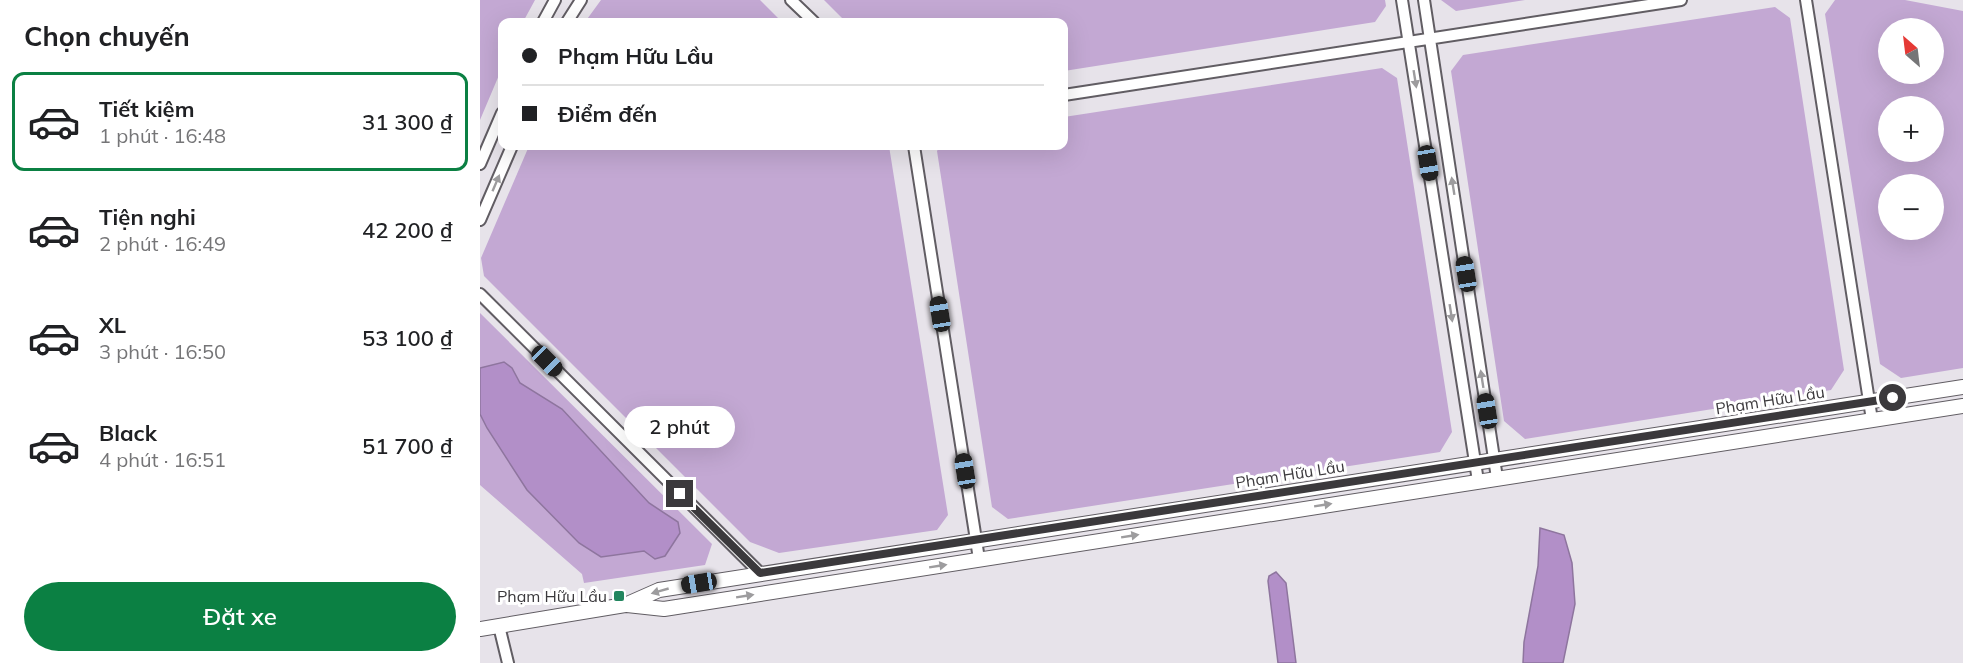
<!DOCTYPE html>
<html lang="vi">
<head>
<meta charset="utf-8">
<style>
	:root { --surface:#fff; --page:#f2f2f2; --text:#202124; --muted:#757577; --line:#e0e0e0; --accent:#0b8043 }
	body { margin:0; font-family:Mulish,sans-serif; background:var(--page); color:var(--text); height:100vh; display:flex; flex-direction:column; font-size:22px; white-space:nowrap }
	* { box-sizing:border-box; margin:0 }
	p { font-size:20px; color:var(--muted) }
	.icon { flex:none; width:33px; height:33px; fill:none; stroke:currentColor; stroke-width:2; stroke-linecap:round; stroke-linejoin:round }
	.map { position:relative; flex:1; overflow:hidden }
	.drawer { display:flex; flex-direction:column; background:var(--surface); width:480px }
	.drawer>* { flex:none }
	.guide { position:absolute; left:18px; top:18px; width:570px; height:132px; border-radius:12px; box-shadow:0 6px 24px #0002; display:grid; align-content:center; height:132px; padding:0 24px; background:var(--surface) }
	.needle { width:39px; rotate:332deg }
	.controls { position:absolute; left:1398px; top:18px; display:grid; gap:12px }
	.controls a { display:grid; place-items:center; width:66px; height:66px; border-radius:50%; background:var(--surface); box-shadow:0 6px 24px #0002; font-size:30px }
	.end { position:absolute; width:27px; height:27px; margin:-14px; border:8px solid #3b393c; background:#fff; box-shadow:0 0 0 3px #fff }
	.from { border-radius:50% }
	.bubble { position:absolute; height:42px; border-radius:21px; background:var(--surface); box-shadow:0 6px 24px #0002; font-size:20px; font-weight:600; line-height:42px; text-align:center }
	.car { position:absolute; width:18px; height:36px; margin:-18px -9px; border-radius:8px; box-shadow:0 0 4px 2px #0007; background:linear-gradient(#222 24%,#8ab4d8 0 40%,#222 0 76%,#8ab4d8 0 86%,#222 0) }
	.guide b { display:flex; align-items:center; gap:21px; height:57px; font-size:22px }
	.guide b+b { border-top:2px solid var(--line) }
	.guide i { width:15px; height:15px; background:var(--text) }
	ul { padding:0; list-style:none }
	li { display:flex; align-items:center; gap:18px; height:99px; margin:0 12px 9px; padding:0 12px; border:3px solid transparent; border-radius:12px }
	li div { flex:1 }
	li b { display:block; font-size:22px }
	li em { font-style:normal; font-weight:600 }
	li.active { border-color:var(--accent) }
	li>.icon { width:54px; height:54px; stroke-width:1.5 }
	h2 { padding:0 24px; font-size:27px; line-height:72px }
	.button { display:flex; gap:12px; margin-top:auto; padding:12px 24px }
	.button a { flex:1; height:69px; border-radius:36px; background:var(--accent); color:#fff; font-size:24px; font-weight:600; line-height:69px; text-align:center }
	main { display:flex; flex:1; min-height:0 }
	.map>svg:first-child { display:block }
	.green { fill:#c3a8d3; fill-rule:evenodd }
	.water { fill:#b28fc8; stroke:#8e759e; stroke-width:1.5 }
	.lines { fill:none; stroke-linecap:round; stroke-linejoin:round }
	.minor-casing { stroke:#615d63; stroke-width:14 }
	.secondary-casing { stroke:#615d63; stroke-width:16 }
	.minor { stroke:#fff; stroke-width:10 }
	.secondary { stroke:#fff; stroke-width:14 }
	.oneway { fill:#9d9c9e }
	.route { stroke:#3b393c; stroke-width:8 }
	.poi-dot { fill:#22855e; stroke:#fff; stroke-width:2 }
	.labels { text-anchor:middle; dominant-baseline:central; stroke-width:6; stroke-linejoin:round; paint-order:stroke }
	.street-label { font-size:16px; fill:#3b393c; stroke:#fff }
	.poi-label { font-size:16px; fill:#3b393c; stroke:#fff; text-anchor:end }
</style>
</head>
<body>
<main>
<section class="drawer">
<h2>Chọn chuyến</h2>
<ul>
<li class="active"><svg class="icon" aria-label="car" viewBox="0 0 24 24"><path d="M5 17H2v-5l4-1 3-4h7l3 4 3 1v5h-3M9 17h6M6 11h13"/><circle cx="7" cy="17" r="2"/><circle cx="17" cy="17" r="2"/></svg><div><b>Tiết kiệm</b><p>1 phút · 16:48</p></div><em>31 300 ₫</em></li>
<li><svg class="icon" aria-label="car" viewBox="0 0 24 24"><path d="M5 17H2v-5l4-1 3-4h7l3 4 3 1v5h-3M9 17h6M6 11h13"/><circle cx="7" cy="17" r="2"/><circle cx="17" cy="17" r="2"/></svg><div><b>Tiện nghi</b><p>2 phút · 16:49</p></div><em>42 200 ₫</em></li>
<li><svg class="icon" aria-label="car" viewBox="0 0 24 24"><path d="M5 17H2v-5l4-1 3-4h7l3 4 3 1v5h-3M9 17h6M6 11h13"/><circle cx="7" cy="17" r="2"/><circle cx="17" cy="17" r="2"/></svg><div><b>XL</b><p>3 phút · 16:50</p></div><em>53 100 ₫</em></li>
<li><svg class="icon" aria-label="car" viewBox="0 0 24 24"><path d="M5 17H2v-5l4-1 3-4h7l3 4 3 1v5h-3M9 17h6M6 11h13"/><circle cx="7" cy="17" r="2"/><circle cx="17" cy="17" r="2"/></svg><div><b>Black</b><p>4 phút · 16:51</p></div><em>51 700 ₫</em></li>
</ul>
<div class="button"><a>Đặt xe</a></div>
</section>
<div class="map">
<svg width="1483" height="663" viewBox="0 0 1483 663">
	<rect width="100%" height="100%" fill="#e7e3ea"/>
	<path class="green" d="M0,0h55l-12,22h-21v46l-22,52z
		M121,0h159l22,22h-197z
		M344,0h561l1,6 -11,16 -311,49v-49h-218z
		M961,0h84l-69,11z
		M1355,0h70l58,11v357l-62,10 -21,-14 -55,-350zM1408,28h46v46h-46zM1454,106v46h-46v-46zM1454,184v46h-46v-46z
		M1295,7l15,11 54,352 -13,20 -306,49 -21,-18 -53,-350 12,-16z
		M902,68l15,10 55,354 -12,20 -432,67 -16,-12 -55,-356 3,-5h124v-29z
		M49,146h360l59,369 -11,15 -158,23 -29,-11 -266,-266 -3,-18z
		M0,313l232,231 -7,21 -121,18 -2,-9 -102,-89z"/>
	<path class="water" d="M24,362l8,6 8,15 42,26 87,94 29,19 2,11 -15,23 -10,3 -11,-8 -43,6 -22,-14 -52,-53 -40,-62 -7,-14v-46z
		M1060,528l24,7 8,28 3,41 -12,59h-40l1,-21 14,-76z
		M796,572l10,11 10,80h-18l-10,-82 1,-5z"/>
	<g class="lines">
		<defs>
			<path id="minor" d="M311,0l23,22
				M922,0l76,481
				M944,0l73,478
				M1326,0l66,420
				M63,22l12,-22
				M87,22l14,-22
				M584,95l617,-95
				M434,146l65,413
				M0,164l22,-51
				M0,220l32,-74
				M0,294l280,279
				M19,626l9,37"/>
			<path id="secondary" d="M147,605l37,4 1299,-203
				M0,629l145,-24 34,-15 1304,-203"/>
		</defs>
		<use href="#minor" class="minor-casing"/>
		<use href="#secondary" class="secondary-casing"/>
		<use href="#minor" class="minor"/>
		<use href="#secondary" class="secondary"/>
	</g>
	<defs><path id="oneway-solid" d="M-6-.8H1V-3.2L6.5 0L1 3.2V.8H-6Z" transform="scale(1.5)"/></defs>
	<g class="oneway">
		<use href="#oneway-solid" transform="translate(935 79) rotate(81)"/>
		<use href="#oneway-solid" transform="translate(16 183) rotate(-67)"/>
		<use href="#oneway-solid" transform="translate(973 186) rotate(-99)"/>
		<use href="#oneway-solid" transform="translate(971 313) rotate(81)"/>
		<use href="#oneway-solid" transform="translate(1002 379) rotate(-99)"/>
		<use href="#oneway-solid" transform="translate(843 505) rotate(-9)"/>
		<use href="#oneway-solid" transform="translate(650 536) rotate(-9)"/>
		<use href="#oneway-solid" transform="translate(458 566) rotate(-9)"/>
		<use href="#oneway-solid" transform="translate(180 591) rotate(164)"/>
		<use href="#oneway-solid" transform="translate(265 596) rotate(-9)"/>
	</g>
	<g class="lines">
		<path class="route" d="M200,494l80,79 1133,-175"/>
	</g>
	<rect class="poi-dot" x="133" y="590" width="12" height="12" rx="3"/>
	<g class="labels">
		<g class="street-label">
			<text transform="translate(1290 400) rotate(-9)">Phạm Hữu Lầu</text>
			<text transform="translate(810 474) rotate(-9)">Phạm Hữu Lầu</text>
		</g>
		<g class="poi-label">
			<text x="127" y="596">Phạm Hữu Lầu</text>
		</g>
	</g>
</svg>
<div class="controls">
<a><svg class="needle" viewBox="-14 -14 28 28"><path d="M0-13l5 13h-10z" fill="#e53935"/><path d="M0 13l5-13h-10z" fill="#757577"/></svg></a>
<a>+</a>
<a>−</a>
</div>
<i class="end from" style="left:1413px;top:398px"></i>
<i class="end" style="left:200px;top:494px"></i>
<div class="bubble" style="left:144px;top:406px;width:111px">2 phút</div>
<i class="car" style="left:948px;top:163px;rotate:171deg"></i>
<i class="car" style="left:986px;top:274px;rotate:351deg"></i>
<i class="car" style="left:460px;top:314px;rotate:351deg"></i>
<i class="car" style="left:67px;top:361px;rotate:135deg"></i>
<i class="car" style="left:1007px;top:411px;rotate:351deg"></i>
<i class="car" style="left:485px;top:471px;rotate:351deg"></i>
<i class="car" style="left:219px;top:583px;rotate:261deg"></i>
<div class="guide">
<b><i class="from"></i>Phạm Hữu Lầu</b>
<b><i></i>Điểm đến</b>
</div>
</div>
</main>
</body>
</html>
